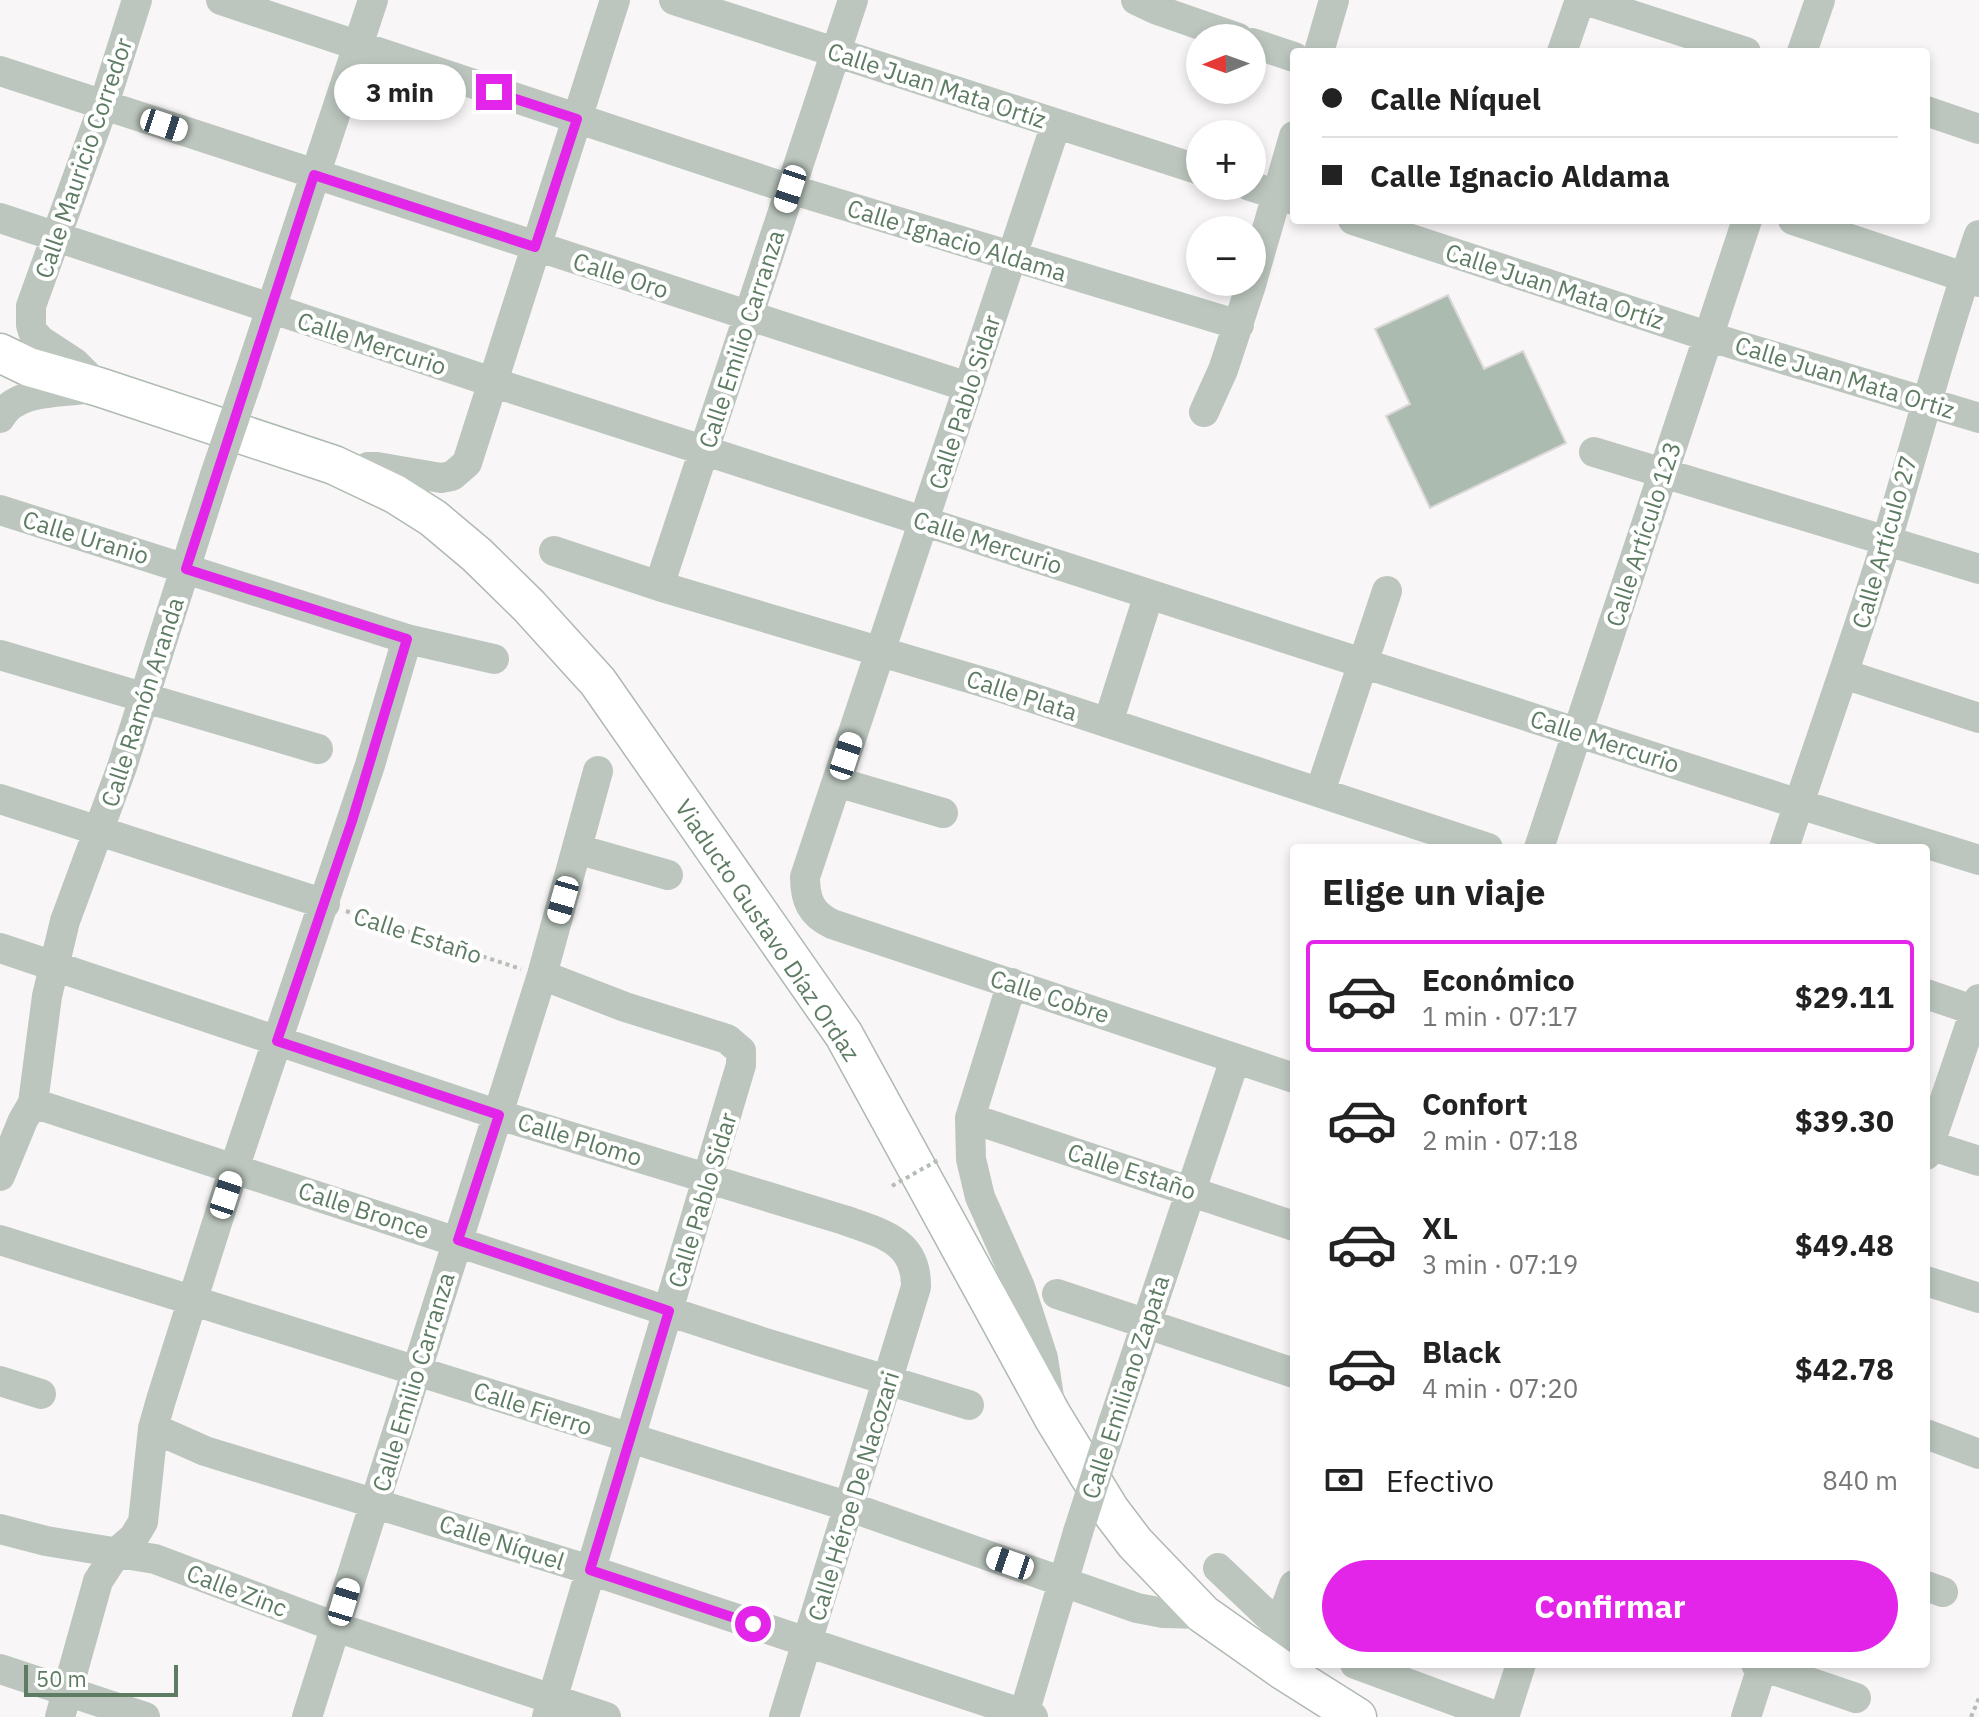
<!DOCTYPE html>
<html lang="es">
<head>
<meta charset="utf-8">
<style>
	:root { --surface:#fff; --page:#f6f6f6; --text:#222; --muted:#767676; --line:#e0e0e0; --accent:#e325ea }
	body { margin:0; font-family:"IBM Plex Sans",sans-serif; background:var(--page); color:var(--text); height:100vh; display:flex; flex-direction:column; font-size:30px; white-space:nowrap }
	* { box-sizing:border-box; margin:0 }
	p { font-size:26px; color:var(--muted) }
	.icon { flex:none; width:44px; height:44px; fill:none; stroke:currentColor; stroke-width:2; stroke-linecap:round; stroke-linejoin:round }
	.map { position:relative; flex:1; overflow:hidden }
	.side { position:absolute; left:1290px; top:844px; width:640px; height:824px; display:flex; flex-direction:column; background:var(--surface); border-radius:8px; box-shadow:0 4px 12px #0003 }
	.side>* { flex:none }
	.top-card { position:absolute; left:1290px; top:48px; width:640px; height:176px; border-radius:8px; box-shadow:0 4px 12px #0003; display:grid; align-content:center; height:176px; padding:0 32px; background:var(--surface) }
	.needle { width:52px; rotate:269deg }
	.buttons { position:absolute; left:1186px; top:24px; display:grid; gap:16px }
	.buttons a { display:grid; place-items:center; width:80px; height:80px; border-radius:50%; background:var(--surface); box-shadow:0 4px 12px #0003; font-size:40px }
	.scale { position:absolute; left:24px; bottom:20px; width:154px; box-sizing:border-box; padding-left:8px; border:4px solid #5e7c63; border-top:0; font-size:22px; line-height:28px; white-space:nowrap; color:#5e7c63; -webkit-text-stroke:6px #fff; paint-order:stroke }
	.end { position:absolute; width:36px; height:36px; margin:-18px; border:10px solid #e325ea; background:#fff; box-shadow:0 0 0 4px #fff }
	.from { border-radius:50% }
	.bubble { position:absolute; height:56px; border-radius:28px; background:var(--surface); box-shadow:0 4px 12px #0003; font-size:26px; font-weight:700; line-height:56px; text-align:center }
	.car { position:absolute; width:24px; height:48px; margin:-24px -12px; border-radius:10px; box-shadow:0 0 6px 2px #0007; background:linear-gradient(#fff 24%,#345 0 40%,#fff 0 76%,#345 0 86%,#fff 0) }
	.top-card b { display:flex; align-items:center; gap:28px; height:76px; font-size:30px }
	.top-card b+b { border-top:2px solid var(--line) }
	.top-card i { width:20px; height:20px; background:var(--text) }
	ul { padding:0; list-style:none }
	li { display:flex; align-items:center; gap:24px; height:112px; margin:0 16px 12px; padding:0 16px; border:4px solid transparent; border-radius:8px }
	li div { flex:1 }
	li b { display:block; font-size:30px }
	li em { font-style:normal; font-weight:700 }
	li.on { border-color:var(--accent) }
	li>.icon { width:72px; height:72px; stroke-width:1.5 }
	h2 { padding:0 32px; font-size:36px; line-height:96px }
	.pay { display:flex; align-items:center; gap:20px; height:88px; padding:0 32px; font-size:30px }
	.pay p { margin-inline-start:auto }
	.action { display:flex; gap:16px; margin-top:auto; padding:16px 32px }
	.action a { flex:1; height:92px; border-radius:48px; background:var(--accent); color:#fff; font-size:32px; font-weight:700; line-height:92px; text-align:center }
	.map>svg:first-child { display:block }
	.building { fill:#acbbaf; stroke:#dad8d9; stroke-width:2 }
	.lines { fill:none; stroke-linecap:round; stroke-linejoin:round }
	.major-casing { stroke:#aebab0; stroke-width:41 }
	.path { stroke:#b5bdb6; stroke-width:4; stroke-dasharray:4 4; stroke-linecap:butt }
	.minor { stroke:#bcc6be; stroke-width:30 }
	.major { stroke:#fff; stroke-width:38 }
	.path-bridge { stroke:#b5bdb6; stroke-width:4; stroke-dasharray:4 4; stroke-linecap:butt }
	.minor-bridge { stroke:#bcc6be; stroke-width:30 }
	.route { stroke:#e325ea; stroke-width:10 }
	.labels { text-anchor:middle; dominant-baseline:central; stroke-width:8; stroke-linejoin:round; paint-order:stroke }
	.street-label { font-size:24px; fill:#5e7c63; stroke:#fff }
</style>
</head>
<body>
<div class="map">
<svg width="1979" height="1717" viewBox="0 0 1979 1717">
	<rect width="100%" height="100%" fill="#f9f6f7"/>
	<path class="building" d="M1448,295l36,74 39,-18 43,92 -136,65 -44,-92 24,-12 -35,-75z"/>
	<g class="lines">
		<defs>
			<path id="major" d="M0,353l29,14 70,20 235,78 61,29 38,24 44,37 52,51 69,76 246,353 209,382 57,93 25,33 68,71 81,57 73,46"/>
		</defs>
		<use href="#major" class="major-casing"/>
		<path class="path" d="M346,911l175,58
			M1971,1717l8,-19"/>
		<path class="minor" d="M221,0l569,189 449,136
			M674,0l526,170
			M1136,0l19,9 83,29
			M1585,0l161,52
			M1252,43l42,14
			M1319,52l15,-52
			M1562,52l18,-52
			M1802,52l18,-52
			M0,71l968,316
			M1926,111l53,18
			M1056,124l-251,753c0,23 6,37 27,47l462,154
			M1250,186l44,14
			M0,218l492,164 1307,422 180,56
			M1353,220l357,117 269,81
			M1793,220l186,62
			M1252,281l42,-145
			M247,381l126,-381
			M97,385l-22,-22 -35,-23 -7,-8 -2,-7v-19l73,-202 33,-104
			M1204,412l19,-42 29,-88
			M0,418c16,-30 64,-25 93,-30
			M1594,452l385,117
			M360,477l8,-10h9l64,11 11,-2 15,-13 148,-463
			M0,510l407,129 87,20
			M554,551l105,35 334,99 495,163
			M659,586l194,-586
			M0,655l318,94
			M1844,674l135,44
			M1108,723l41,-129
			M837,782l106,31
			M1320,792l67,-201
			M0,799l325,105
			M1539,848l208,-628
			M1784,848c34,-102 70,-203 102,-305 31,-103 58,-207 93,-308
			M577,849l91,26
			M0,948l499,167 345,105c37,13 73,21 72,67l-132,430
			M542,975l83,32 102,32 14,12v14l-194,652
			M1012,983l-42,135 1,41 9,38 40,90 23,71 6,39
			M1926,994l53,18
			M33,1103l729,239 207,63
			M970,1118l324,108
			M1926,1144l53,17
			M1926,1155l53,-156
			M0,1176l23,-56 10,-17 14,-107 18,-75 57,-154 93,-292
			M0,1240l850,267 287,101 26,5 40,1
			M1926,1281l53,17
			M1057,1294l237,79
			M0,1381l41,13
			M1113,1423l122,-364
			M153,1428l52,23 385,119 443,147
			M1926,1434l53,20
			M0,1529l46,12 109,18 181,68 270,90
			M1218,1568l61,58 15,10
			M1926,1586l17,6
			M1279,1626l15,-41
			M1355,1664l144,53
			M1756,1664l100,34
			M0,1669l145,48
			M60,1717l38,-136 19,-29 17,-15 9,-15 10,-94 8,-28 73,-231 136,-404 37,-126
			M307,1717l235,-742 56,-204
			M1023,1717l55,-185
			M1504,1717l17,-53
			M1746,1717l17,-53"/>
		<use href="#major" class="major"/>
		<path class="path-bridge" d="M892,1186l48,-27"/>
		<path class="minor-bridge" d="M215,475l32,-94
			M1078,1532l35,-109"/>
	</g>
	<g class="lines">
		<path class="route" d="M494,92l83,27 -42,128 -221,-72 -128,394 221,70 -55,182 -75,220 222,74 -41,125 211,71 -79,259 163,54"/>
	</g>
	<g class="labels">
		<g class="street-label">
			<text transform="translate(937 85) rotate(18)">Calle Juan Mata Ortíz</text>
			<text transform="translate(83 158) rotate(-71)">Calle Mauricio Corredor</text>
			<text transform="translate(957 240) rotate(17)">Calle Ignacio Aldama</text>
			<text transform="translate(621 275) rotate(18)">Calle Oro</text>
			<text transform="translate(1555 286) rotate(18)">Calle Juan Mata Ortíz</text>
			<text transform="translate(741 339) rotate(-72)">Calle Emilio Carranza</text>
			<text transform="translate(372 343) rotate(18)">Calle Mercurio</text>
			<text transform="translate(1845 377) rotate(17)">Calle Juan Mata Ortiz</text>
			<text transform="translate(964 402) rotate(-72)">Calle Pablo Sidar</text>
			<text transform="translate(1643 534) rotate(-72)">Calle Artículo 123</text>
			<text transform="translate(86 537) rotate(17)">Calle Uranio</text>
			<text transform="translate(988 542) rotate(18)">Calle Mercurio</text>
			<text transform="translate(1884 542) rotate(-74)">Calle Artículo 27</text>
			<text transform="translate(1022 695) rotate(18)">Calle Plata</text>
			<text transform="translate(142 702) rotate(-72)">Calle Ramón Aranda</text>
			<text transform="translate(1605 741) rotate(18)">Calle Mercurio</text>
			<text transform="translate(768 930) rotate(56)">Viaducto Gustavo Díaz Ordaz</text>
			<text transform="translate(418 935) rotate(18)">Calle Estaño</text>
			<text transform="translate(1050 996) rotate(18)">Calle Cobre</text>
			<text transform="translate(580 1139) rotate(17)">Calle Plomo</text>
			<text transform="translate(1132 1171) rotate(18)">Calle Estaño</text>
			<text transform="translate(702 1200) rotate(-73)">Calle Pablo Sidar</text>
			<text transform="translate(364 1210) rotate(18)">Calle Bronce</text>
			<text transform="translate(413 1382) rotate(-73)">Calle Emilio Carranza</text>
			<text transform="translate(1125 1387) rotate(-72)">Calle Emiliano Zapata</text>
			<text transform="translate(533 1408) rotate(18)">Calle Fierro</text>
			<text transform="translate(853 1496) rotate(-73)">Calle Héroe De Nacozari</text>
			<text transform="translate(502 1542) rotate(18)">Calle Níquel</text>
			<text transform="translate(237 1590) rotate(21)">Calle Zinc</text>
		</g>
	</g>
</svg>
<div class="buttons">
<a><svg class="needle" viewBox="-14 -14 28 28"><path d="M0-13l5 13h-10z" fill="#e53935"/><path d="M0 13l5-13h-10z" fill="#767676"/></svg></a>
<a>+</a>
<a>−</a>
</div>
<div class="scale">50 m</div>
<i class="end from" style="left:753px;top:1624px"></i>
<i class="end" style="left:494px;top:92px"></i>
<div class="bubble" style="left:334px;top:64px;width:132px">3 min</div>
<i class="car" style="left:164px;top:125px;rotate:108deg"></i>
<i class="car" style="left:790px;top:189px;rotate:198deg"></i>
<i class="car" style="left:846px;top:756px;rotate:18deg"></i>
<i class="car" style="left:563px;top:900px;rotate:196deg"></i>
<i class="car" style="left:226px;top:1195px;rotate:18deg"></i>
<i class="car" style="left:1010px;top:1563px;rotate:289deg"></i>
<i class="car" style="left:344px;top:1602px;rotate:17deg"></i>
<div class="top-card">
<b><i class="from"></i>Calle Níquel</b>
<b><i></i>Calle Ignacio Aldama</b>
</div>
<section class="side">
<h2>Elige un viaje</h2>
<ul>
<li class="on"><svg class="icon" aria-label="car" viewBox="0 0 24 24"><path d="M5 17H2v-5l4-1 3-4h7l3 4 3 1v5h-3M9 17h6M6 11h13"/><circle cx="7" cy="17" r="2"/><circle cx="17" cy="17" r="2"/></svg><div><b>Económico</b><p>1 min · 07:17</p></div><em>$29.11</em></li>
<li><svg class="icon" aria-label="car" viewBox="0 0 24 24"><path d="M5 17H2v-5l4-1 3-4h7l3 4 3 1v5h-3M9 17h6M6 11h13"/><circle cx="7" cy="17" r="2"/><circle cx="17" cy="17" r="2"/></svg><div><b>Confort</b><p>2 min · 07:18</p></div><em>$39.30</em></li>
<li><svg class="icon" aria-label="car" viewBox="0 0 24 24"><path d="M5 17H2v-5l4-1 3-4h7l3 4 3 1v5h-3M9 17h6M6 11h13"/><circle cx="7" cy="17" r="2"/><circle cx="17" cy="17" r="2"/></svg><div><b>XL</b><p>3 min · 07:19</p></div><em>$49.48</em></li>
<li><svg class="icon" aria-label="car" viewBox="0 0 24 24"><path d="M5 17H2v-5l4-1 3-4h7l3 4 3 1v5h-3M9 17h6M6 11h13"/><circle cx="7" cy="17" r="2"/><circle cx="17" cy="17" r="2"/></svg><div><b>Black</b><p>4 min · 07:20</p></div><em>$42.78</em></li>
</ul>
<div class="pay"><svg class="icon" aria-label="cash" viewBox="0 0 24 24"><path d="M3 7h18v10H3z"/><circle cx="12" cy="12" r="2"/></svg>Efectivo<p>840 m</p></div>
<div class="action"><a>Confirmar</a></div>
</section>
</div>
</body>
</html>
